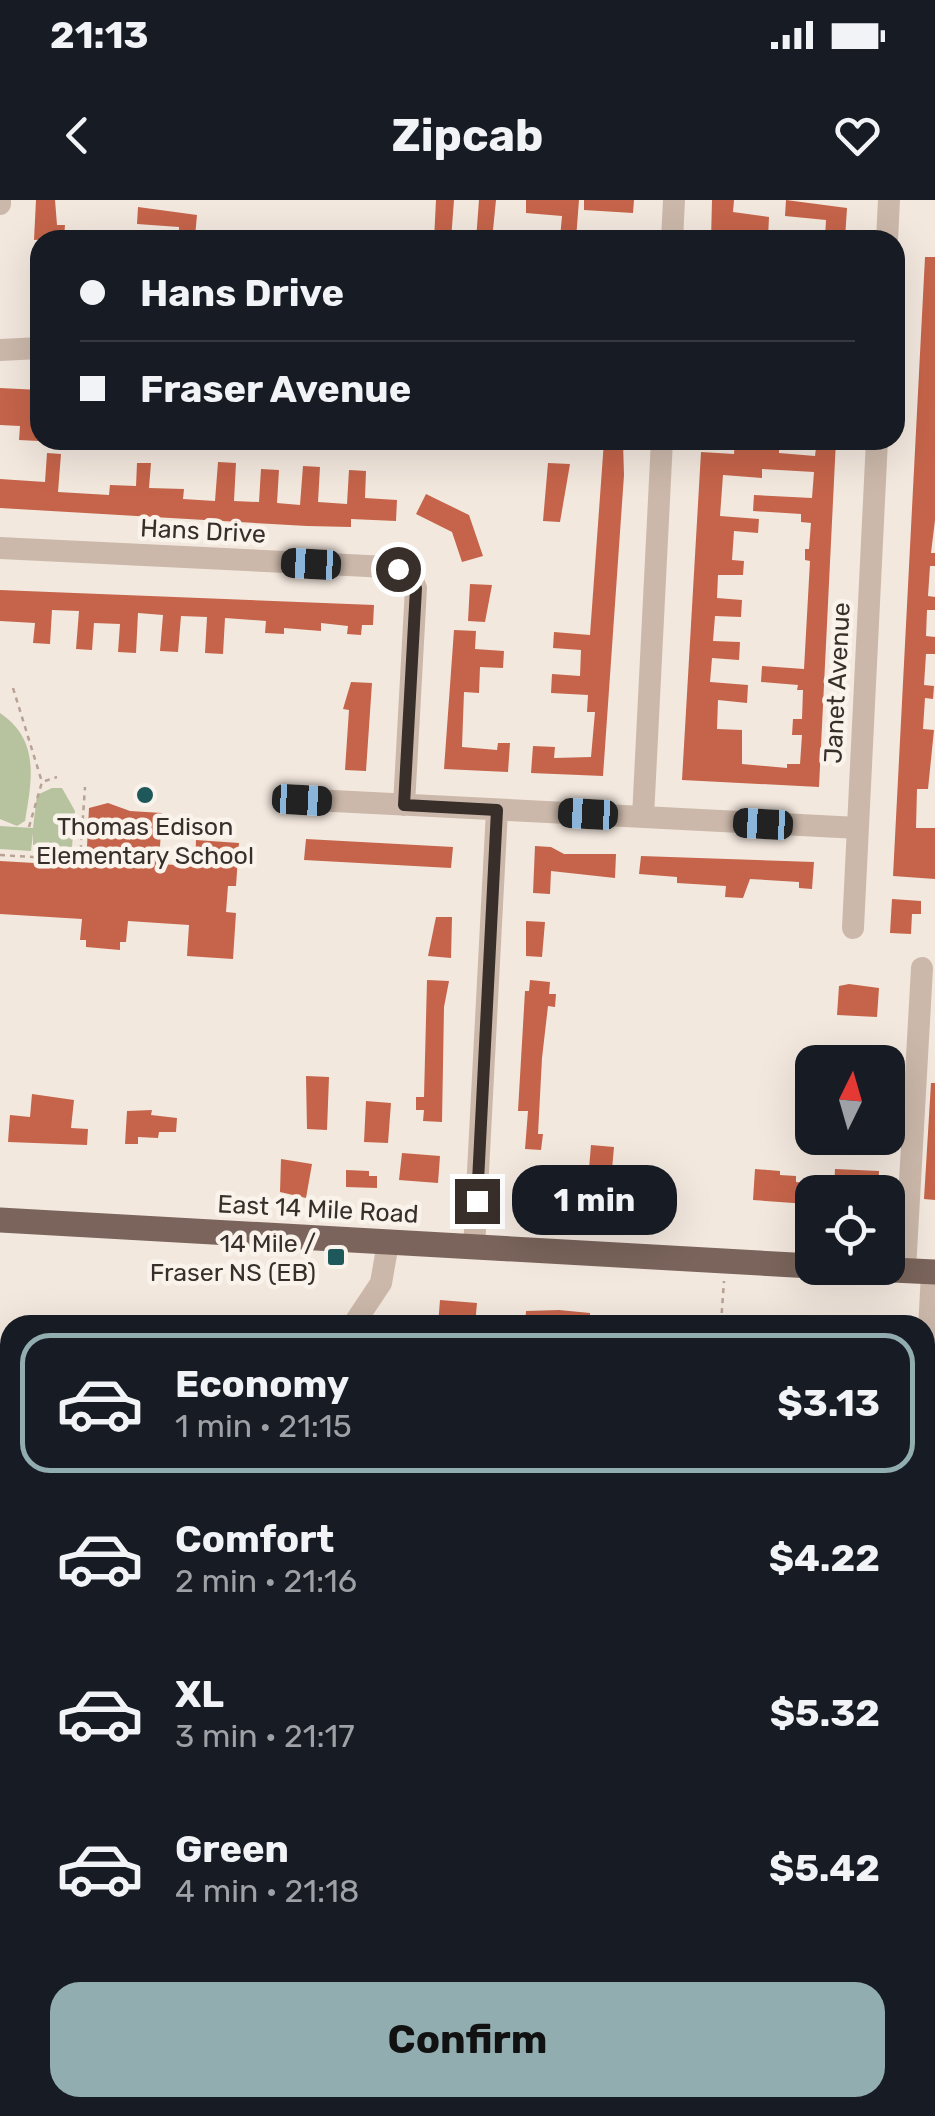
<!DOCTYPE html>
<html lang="en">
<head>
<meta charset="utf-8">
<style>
	:root { --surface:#171b24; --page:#20242c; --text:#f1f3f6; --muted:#9ea1a6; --line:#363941; --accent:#92adb0 }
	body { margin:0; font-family:Rubik,sans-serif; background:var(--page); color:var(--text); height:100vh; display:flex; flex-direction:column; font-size:38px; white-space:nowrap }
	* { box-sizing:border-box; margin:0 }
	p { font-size:32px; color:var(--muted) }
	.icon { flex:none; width:55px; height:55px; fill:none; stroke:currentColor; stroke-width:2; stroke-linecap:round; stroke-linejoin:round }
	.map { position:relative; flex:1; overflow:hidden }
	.sheet { position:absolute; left:0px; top:1115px; width:935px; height:802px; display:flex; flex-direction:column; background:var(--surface); border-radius:30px 30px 0 0; box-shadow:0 10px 40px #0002 }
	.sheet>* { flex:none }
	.hud { position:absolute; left:30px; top:30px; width:875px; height:220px; border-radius:30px; box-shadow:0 10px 40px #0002; display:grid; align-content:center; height:220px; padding:0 50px; background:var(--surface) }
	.needle { width:65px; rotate:5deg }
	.tools { position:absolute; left:795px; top:845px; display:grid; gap:20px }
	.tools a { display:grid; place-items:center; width:110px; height:110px; border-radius:20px; background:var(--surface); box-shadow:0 10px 40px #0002; font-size:50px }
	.end { position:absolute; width:45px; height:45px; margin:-22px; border:12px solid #382e2a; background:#fff; box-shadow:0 0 0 5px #fff }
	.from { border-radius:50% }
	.bubble { position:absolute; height:70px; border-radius:30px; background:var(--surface); box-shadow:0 10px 40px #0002; font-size:32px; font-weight:700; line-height:70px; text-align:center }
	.car { position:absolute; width:30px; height:60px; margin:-30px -15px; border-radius:12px; box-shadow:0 0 8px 2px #0007; background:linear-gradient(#222 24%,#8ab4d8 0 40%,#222 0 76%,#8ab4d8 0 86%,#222 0) }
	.hud b { display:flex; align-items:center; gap:35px; height:95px; font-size:38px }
	.hud b+b { border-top:2px solid var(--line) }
	.hud i { width:25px; height:25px; background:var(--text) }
	ul { padding:18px 0 0; list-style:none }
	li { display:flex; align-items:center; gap:30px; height:140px; margin:0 20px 15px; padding:0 30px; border:5px solid transparent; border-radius:30px }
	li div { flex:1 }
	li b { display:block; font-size:38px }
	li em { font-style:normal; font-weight:700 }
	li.current { border-color:var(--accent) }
	li>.icon { width:90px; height:90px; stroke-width:1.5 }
	.action { display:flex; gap:20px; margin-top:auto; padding:20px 50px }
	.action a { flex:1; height:115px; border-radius:30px; background:var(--accent); color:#111; font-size:40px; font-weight:700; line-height:115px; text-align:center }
	.status { display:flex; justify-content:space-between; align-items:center; height:70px; padding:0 50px; background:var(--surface); direction:ltr }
	.status svg { height:28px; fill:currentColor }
	header { display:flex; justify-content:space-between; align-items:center; height:130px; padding:0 50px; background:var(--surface); font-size:45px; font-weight:700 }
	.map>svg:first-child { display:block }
	.green { fill:#b7c29e }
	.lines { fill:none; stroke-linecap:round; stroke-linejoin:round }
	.stream { stroke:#7dafb0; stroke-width:5 }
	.building { fill:#c5644a; fill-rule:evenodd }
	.path { stroke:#b7a294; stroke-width:2.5; stroke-dasharray:5 5; stroke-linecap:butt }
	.minor { stroke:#cbb8aa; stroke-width:22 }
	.major { stroke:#7a645b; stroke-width:25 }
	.rail { stroke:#382e2a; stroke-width:5; stroke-dasharray:2.5 8; stroke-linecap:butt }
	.route { stroke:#382e2a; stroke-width:12 }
	.poi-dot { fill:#1f585a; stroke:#faf3eb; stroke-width:4 }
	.labels { text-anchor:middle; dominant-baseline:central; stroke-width:9; stroke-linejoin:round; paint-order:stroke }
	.street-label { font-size:25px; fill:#382e2a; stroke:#faf3eb }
	.poi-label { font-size:25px; fill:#382e2a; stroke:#faf3eb }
</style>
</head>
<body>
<div class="status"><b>21:13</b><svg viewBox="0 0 49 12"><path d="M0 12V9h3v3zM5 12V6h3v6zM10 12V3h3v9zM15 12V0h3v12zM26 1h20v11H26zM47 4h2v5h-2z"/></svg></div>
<header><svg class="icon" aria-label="back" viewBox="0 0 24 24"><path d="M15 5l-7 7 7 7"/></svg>Zipcab<svg class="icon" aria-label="heart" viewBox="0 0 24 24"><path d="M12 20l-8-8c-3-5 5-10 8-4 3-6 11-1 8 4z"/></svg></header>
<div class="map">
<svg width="935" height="1916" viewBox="0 0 935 1916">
	<rect width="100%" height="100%" fill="#f3e8de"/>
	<path class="green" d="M0,513c40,27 32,66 25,108l-8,5 -17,-7z
		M52,588h10l13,23 -3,36 -39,-2v-12l-2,18 -31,-2v-23l33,2 4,-33z
		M0,1233l10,8v333l-10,-1z"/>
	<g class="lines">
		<path class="stream" d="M0,1218l10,6
			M74,1916l6,-8"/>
	</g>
	<path class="building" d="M36,0h19l2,25h8l-1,13 -30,2z
		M436,0h18l-3,40h-17z
		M479,0h17l-4,40h-16z
		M526,0h53l-3,39 -16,-1 2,-22 -36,-3z
		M584,0h50l-1,13 -49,-3z
		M712,0h22l-1,12 36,5 -1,21 -57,2z
		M786,0l61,8 -2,31 -20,-1 1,-18 -41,-4z
		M138,7l59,8 -2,22 -16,-1v-9l-42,-3z
		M925,57h10v263l-4,33h4v13h-5l-2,30 7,1v13h-8l-1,26 9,1v17h-9l-2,31 10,1 -1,13 -8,-1 -2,31 11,1 -6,59h-11l-1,39h19v51l-42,-3z
		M0,188l40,2 -1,51 -20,-1 1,-14 -20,-1z
		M735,240l44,4v9l36,3 2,-16h19l-17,347 -137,-7 19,-328 33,2zM762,269l52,3 -2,26 -58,-3 -1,16 48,3v8l10,1 -2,26h-4v11l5,1 -6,108 -42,-3 -1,16 37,3 -1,5h6l-1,29h-9l-1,16h10l-2,29h-13v4l-45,-4v-34l-25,-1 1,-29 29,3 1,-18 -38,-3 2,-24 27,2 1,-18 -27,-1 2,-25 26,1 1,-17 -25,-2 1,-23h25l1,-14 -12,-1 2,-29 24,2 1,-14 -39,-3 3,-41 39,3z
		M604,241l19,1 1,33 -21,301 -72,-3 2,-27 22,1 -1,11 37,-1 4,-45h-8l1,-17 -37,-2 1,-19 28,2 1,-26 -28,-2 1,-16 36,3z
		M47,253l14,1 -3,38 51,3 1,-10 26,1 1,-23h14l-2,25 35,1 -1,10 32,2 3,-39 18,1 -2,38 25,1 2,-33 18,1 -2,33 23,2 3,-39 17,1 -2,35 29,2 2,-34 17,1 -1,27 32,2 -1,21 -45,-2v8l-44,-1 -307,-18v-29l45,3z
		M548,263l22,1 -10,58 -17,-1z
		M426,294l43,21 14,41 -21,6 -10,-30 -36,-18z
		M470,384l22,1 -7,37 -17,-1z
		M0,390l374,15 -1,20h-11l-1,10 -14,-1 1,-8 -27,-3v8l-37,-3v6l-19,-1 1,-12 -41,-3 -2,36 -18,-1 2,-36 -26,-1 -3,36 -18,-1 3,-36 -25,-2 -2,40 -18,-1 2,-28 -26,-1 -2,27 -16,-1 3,-38 -27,-1 -2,34 -17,-1 2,-20 -35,-2z
		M454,430l22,1 -1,18 29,2 -1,17 -23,-1 -1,26 -15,-1 -2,55 35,3 1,-7h12l-2,29 -64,-3z
		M351,482l21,1 -6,88 -21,-1 4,-60 -6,-1z
		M108,603l22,8 32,2 -3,51 36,2 1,-26 43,3 -3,43h-8l-2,26 10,1 -3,46 -46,-3 2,-31 -61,-4 -2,21h-6v8l-34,-3v-7h-6l2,-21 -82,-5v-53l86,5 3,-58z
		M306,639l147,8 -2,21 -147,-8z
		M535,646l16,1 13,7h52l-1,24 -64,-7 -1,23 -17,-1z
		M641,656l173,6 -2,27 -13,-1v-6l-49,-3 -7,19 -18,-1 1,-11 -49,-3v-6l-38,-3z
		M892,699l29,2v13h-9l-1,20 -21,-1z
		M436,717h16l-1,41 -23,-2z
		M526,721l19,1 -3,35 -16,-1z
		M427,780l22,1 -5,26 -2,115 -19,-1 1,-11h-8v-13h8z
		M530,780l20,2 -1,12h7l-1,13 -7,-1 -6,52 -4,76h5l-2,16 -16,-1 3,-38h-10l7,-120h4z
		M849,784l30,4 -2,29 -40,-2 2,-29z
		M306,876l23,1 -2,53 -20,-1z
		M931,883h4v117l-11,-1z
		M32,894l42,6 -3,28 17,1 -1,16 -79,-3 2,-27 20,2z
		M366,901l25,2 -3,40 -24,-1z
		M152,910l-1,5 26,3 -1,14h-17l-1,6 -20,-1v7h-13l2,-33z
		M591,945l23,2 -5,56 -67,2 5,-32 31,2v-7l11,1z
		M402,953l38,3 -2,27 -39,-3z
		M281,959l31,5 -6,34 -26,-6z
		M755,969l25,2v4l16,1v6l13,1 -2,21 -54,-4z
		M835,969l44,2 -1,20 -44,-3z
		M346,970l23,1v5h8v12l-31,-1z
		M440,1100l37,3 -2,22h-37z
		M559,1110l31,3v12h-65l1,-14z"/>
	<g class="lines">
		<path class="path" d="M13,488l29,94
			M29,627l13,-45 15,-5
			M0,655l80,5 5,-73
			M721,1123l3,-42
			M718,1124l37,1"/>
		<path class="minor" d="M0,4v-4
			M672,40l2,-40
			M887,40l2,-40
			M0,150l40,-2
			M0,348l388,19 22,7 6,14 -12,217
			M294,599l564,29
			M643,617l19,-377
			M853,728l24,-488
			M474,1048l23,-438
			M905,1070l17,-302
			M353,1125l28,-42 7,-40
			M925,1207l7,-135
			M925,1284l10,1
			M925,1842l10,6
			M925,1882l10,-16
			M826,1908l15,8
			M534,1916l6,-8
			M903,1916l6,-8"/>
		<path class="major" d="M0,1020l812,46
			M850,1068l85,4"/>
		<path class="rail" d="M925,1613l10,-14
			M719,1916l5,-8"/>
	</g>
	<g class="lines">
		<path class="route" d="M398,369l12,5 6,14 -12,217 93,5 -20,391"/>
	</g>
	<g class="poi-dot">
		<circle cx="145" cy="595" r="10"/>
		<rect x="326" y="1047" width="20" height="20" rx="5"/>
	</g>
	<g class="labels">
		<g class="street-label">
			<text transform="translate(203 331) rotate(3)">Hans Drive</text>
			<text transform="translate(837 483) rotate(-87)">Janet Avenue</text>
			<text transform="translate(318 1009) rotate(3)">East 14 Mile Road</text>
		</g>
		<g class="poi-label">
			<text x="145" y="626">Thomas Edison<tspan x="145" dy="29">Elementary School</tspan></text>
			<text x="316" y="1043" text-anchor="end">14 Mile /<tspan x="316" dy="29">Fraser NS (EB)</tspan></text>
		</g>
	</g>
</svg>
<div class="tools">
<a><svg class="needle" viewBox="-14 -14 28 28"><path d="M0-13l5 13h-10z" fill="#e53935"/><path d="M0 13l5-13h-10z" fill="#9ea1a6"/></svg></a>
<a><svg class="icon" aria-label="locate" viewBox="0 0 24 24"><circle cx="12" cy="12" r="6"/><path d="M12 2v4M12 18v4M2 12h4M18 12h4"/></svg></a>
</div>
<i class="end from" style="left:398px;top:369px"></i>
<i class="end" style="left:477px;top:1001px"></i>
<div class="bubble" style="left:512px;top:965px;width:165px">1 min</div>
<i class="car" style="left:311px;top:364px;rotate:273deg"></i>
<i class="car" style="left:302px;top:600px;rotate:93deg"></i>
<i class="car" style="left:588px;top:614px;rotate:273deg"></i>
<i class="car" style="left:763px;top:624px;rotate:273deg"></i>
<div class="hud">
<b><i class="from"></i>Hans Drive</b>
<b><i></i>Fraser Avenue</b>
</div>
<section class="sheet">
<ul>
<li class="current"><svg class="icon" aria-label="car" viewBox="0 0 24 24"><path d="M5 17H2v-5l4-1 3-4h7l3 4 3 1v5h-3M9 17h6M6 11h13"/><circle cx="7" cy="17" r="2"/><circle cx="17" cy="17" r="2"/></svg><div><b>Economy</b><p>1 min · 21:15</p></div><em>$3.13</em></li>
<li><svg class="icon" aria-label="car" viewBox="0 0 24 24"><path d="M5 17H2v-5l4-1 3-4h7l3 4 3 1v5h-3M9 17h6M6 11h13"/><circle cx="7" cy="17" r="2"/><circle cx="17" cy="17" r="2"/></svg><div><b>Comfort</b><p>2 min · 21:16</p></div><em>$4.22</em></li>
<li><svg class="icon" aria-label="car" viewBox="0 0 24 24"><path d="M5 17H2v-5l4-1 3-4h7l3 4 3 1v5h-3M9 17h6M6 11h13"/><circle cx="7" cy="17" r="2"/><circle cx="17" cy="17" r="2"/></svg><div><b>XL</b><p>3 min · 21:17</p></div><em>$5.32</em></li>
<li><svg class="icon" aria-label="car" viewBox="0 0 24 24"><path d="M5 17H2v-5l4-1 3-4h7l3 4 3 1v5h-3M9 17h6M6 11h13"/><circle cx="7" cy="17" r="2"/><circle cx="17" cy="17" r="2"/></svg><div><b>Green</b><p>4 min · 21:18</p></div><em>$5.42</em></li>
</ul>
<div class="action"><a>Confirm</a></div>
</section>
</div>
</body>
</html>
